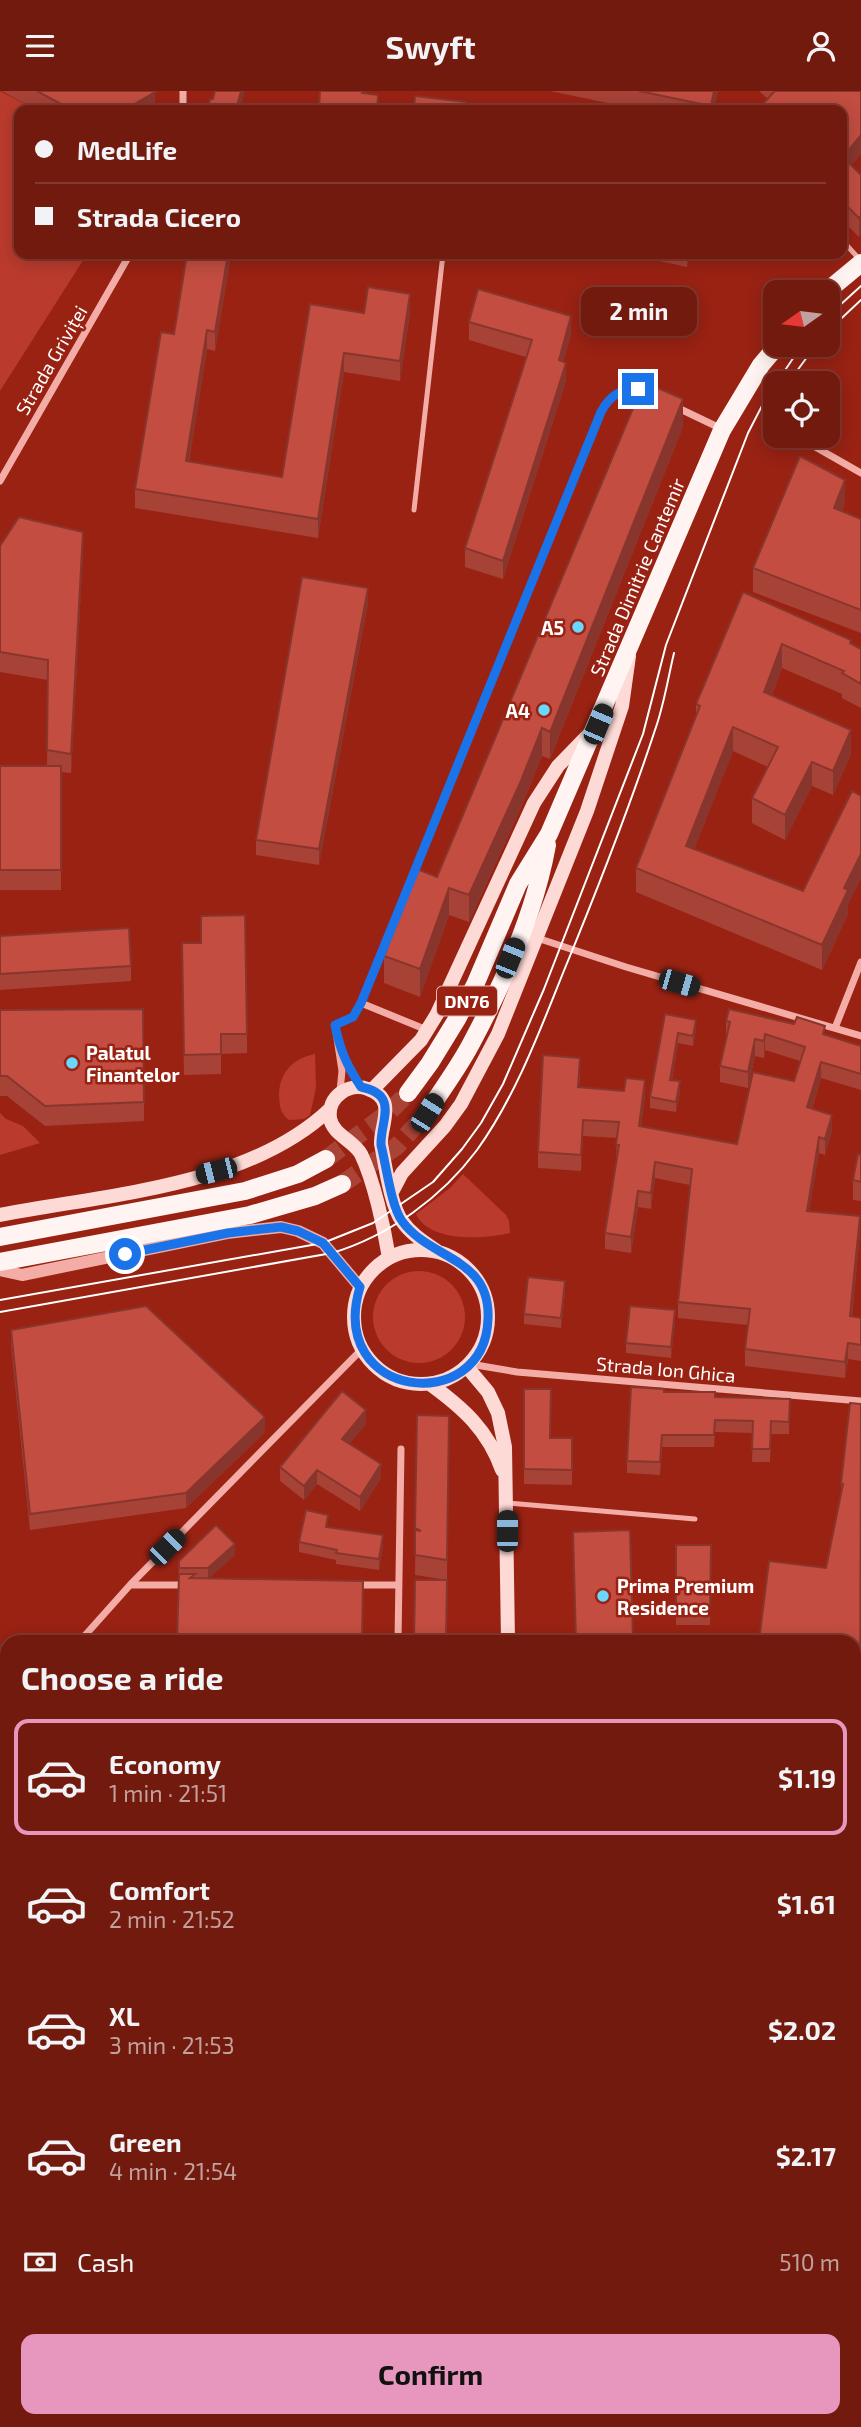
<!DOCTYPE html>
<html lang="en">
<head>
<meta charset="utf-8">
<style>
	:root { --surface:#731a0e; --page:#7b271c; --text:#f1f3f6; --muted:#c1a19e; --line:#85382e; --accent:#e797bd }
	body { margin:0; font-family:"Exo 2",sans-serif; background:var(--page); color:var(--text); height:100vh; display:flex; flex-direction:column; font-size:26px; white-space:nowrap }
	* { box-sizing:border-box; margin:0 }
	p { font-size:23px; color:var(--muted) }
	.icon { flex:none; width:38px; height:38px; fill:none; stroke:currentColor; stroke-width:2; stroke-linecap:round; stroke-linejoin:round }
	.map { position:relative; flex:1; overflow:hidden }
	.sheet { position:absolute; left:0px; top:1544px; width:861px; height:793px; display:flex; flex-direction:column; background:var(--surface); border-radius:21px 21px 0 0; box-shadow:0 4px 18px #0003,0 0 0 2px var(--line) }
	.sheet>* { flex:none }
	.top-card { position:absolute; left:14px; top:14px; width:833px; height:154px; border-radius:14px; box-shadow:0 4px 18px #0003,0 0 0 2px var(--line); display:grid; align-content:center; height:154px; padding:0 21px; background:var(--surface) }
	.needle { width:46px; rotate:256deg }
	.fabs { position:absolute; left:763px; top:189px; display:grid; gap:14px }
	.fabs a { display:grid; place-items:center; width:77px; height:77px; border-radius:14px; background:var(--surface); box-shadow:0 4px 18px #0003,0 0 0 2px var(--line); font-size:35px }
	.end { position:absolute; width:32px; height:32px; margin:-16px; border:9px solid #1a73e8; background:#fff; box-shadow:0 0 0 4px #fff }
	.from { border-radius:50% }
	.bubble { position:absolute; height:49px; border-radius:14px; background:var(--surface); box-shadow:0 4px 18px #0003,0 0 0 2px var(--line); font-size:23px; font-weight:700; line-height:49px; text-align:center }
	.car { position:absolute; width:21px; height:42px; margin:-21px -10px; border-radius:9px; box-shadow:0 0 5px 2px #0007; background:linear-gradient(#222 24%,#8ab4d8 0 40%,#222 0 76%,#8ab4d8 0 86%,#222 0) }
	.top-card b { display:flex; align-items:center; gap:24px; height:66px; font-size:26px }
	.top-card b+b { border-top:2px solid var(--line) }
	.top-card i { width:18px; height:18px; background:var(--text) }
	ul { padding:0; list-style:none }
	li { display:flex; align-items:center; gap:21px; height:116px; margin:0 14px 10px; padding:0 7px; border:4px solid transparent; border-radius:14px }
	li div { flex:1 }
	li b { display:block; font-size:26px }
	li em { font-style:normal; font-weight:700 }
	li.active { border-color:var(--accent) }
	li>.icon { width:63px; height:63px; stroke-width:1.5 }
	h2 { padding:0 21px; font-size:32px; line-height:84px }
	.pay { display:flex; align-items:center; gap:18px; height:77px; padding:0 21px; font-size:26px }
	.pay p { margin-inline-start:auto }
	.action { display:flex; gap:14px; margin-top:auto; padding:14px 21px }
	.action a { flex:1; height:80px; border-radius:14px; background:var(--accent); color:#111; font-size:28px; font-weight:700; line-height:80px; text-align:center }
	header { display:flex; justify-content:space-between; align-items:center; height:91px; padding:0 21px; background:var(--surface); font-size:32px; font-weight:700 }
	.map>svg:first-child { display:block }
	.green { fill:#ba3b2d }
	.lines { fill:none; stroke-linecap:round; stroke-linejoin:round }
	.primary-tunnel { stroke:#a84336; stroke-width:18; stroke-dasharray:18 9; stroke-linecap:butt }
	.service { stroke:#f3ada6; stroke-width:5 }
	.minor { stroke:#f3ada6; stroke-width:7 }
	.tertiary { stroke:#f3ada6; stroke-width:12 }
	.secondary { stroke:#fddad5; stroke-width:14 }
	.primary { stroke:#fff4f2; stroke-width:18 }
	.tram { stroke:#fff; stroke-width:2 }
	.wall { fill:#a74237 }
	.shaded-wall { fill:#88362d }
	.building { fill:#c24d40; stroke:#88362d; stroke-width:2 }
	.route { stroke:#1a73e8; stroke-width:9 }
	.poi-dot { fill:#68d8ff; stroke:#992213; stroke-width:2.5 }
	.labels { text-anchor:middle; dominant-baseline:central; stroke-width:5; stroke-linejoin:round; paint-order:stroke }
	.shield { fill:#992213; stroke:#e0bdb8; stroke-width:2 }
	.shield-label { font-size:18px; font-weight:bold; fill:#fff }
	.street-label { font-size:19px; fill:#fff; stroke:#992213 }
	.poi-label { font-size:19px; font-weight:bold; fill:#fff; stroke:#992213; text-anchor:end }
</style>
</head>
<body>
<header><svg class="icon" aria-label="menu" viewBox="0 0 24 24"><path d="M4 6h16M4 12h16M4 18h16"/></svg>Swyft<svg class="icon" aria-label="person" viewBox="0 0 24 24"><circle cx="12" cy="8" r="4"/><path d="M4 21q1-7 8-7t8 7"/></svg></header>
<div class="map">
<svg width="861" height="2336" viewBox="0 0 861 2336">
	<rect width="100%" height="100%" fill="#992213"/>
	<path class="green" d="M0,0l36,19h-17v144h68l-87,137z
		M315,963l1,34 -6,27 -6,4 -15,1c-9,-7 -9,-13 -10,-24 0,-23 14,-38 36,-42z
		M0,1022l6,6 17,7 17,17 -40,12z
		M463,1083l43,41 3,6 1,12c-25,6 -81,10 -94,-19l34,-26z
		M373 1226a46 46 0 1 1 92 0a46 46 0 1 1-92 0Z"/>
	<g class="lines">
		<path class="primary-tunnel" d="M326,1068l62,-46 20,-20
			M342,1093l55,-38 30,-33"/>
		<path class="service" d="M842,149l19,21
			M414,419l29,-256
			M507,1412l188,16
			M0,1662l7,3
			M0,1814h7"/>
		<path class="minor" d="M183,19v-19
			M676,316l46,22
			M796,345l65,37
			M0,390l130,-227
			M537,847l89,29 235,69
			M361,912l66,27
			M835,937l26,-66
			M343,964l18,32
			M340,1000l2,-20 -7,-46 18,-8 8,-14 240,-591c10,-19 24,-27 45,-20
			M470,1273l47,8 344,29
			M131,1494h54
			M355,1494h44
			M80,1550l50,-56 232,-236
			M398,1550l3,-192
			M854,1774l7,2
			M854,2161h7
			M0,2231h7
			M39,2336v-7"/>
		<path class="tertiary" d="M0,1179l22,5 205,-42 54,-6 17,4 25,12 37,44"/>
		<path class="secondary" d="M372,999l49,-50 16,-26 97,-211 24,-37 32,-33
			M392,1101l10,-19 43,-47 16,-22 37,-70 89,-223 35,-105 7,-50
			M0,1124c107,-21 248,-28 330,-106
			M354 1226a67 67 0 1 1 134 0a67 67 0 1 1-134 0Z
			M389,1167c-5,-31 -15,-77 -28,-104 -7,-13 -29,-20 -31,-36 -3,-21 19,-36 38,-29 30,10 12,36 13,55 4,20 10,63 21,77 9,13 22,21 35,30
			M467,1276l21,25 10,21 7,34 3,194
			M430,1293c33,24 58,46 72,86
			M527,2329v7"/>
		<path class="primary" d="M826,201l35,-29
			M408,1002l22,-30 27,-44 18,-34 43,-101 31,-50 173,-404 39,-65 17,-20
			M427,1022c15,-24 33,-47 46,-73 32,-60 62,-128 74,-195
			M0,1146l245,-46 53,-17 28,-15
			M0,1171l250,-47 65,-19 27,-12"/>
		<path class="tram" d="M828,225l33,-30
			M828,240l33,-31
			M788,292l28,-38
			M0,1209l323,-57 50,-20 60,-41 29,-33 19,-26 22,-39 41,-95 99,-255 23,-89 82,-212 17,-33 37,-55
			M0,1221l332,-59c57,-17 110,-56 145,-103 38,-53 62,-117 86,-177 33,-80 65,-161 92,-243 9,-25 13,-52 19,-77"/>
	</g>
	<path class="wall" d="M2,0h152l1,19h-119z
		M550,0h168l-4,19h-73z
		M759,0h102v63l-10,11 10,10 -2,62 -17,-17v-110l-74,-11z
		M230,163v7l-15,90 -8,-2 -18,113 93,15 82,-164h46l-10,68 -56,-9 -26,166 -183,-30v-19l39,-155z
		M636,163h54l-3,13 -51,-11z
		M469,231l102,12 -8,28 3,19 -63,198 -38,-12v-19l61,-191 -57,-17z
		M683,336l-133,332 -8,-3 -22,54 -51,112 -20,-7 -29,82 -36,-14v-27l53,-79z
		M845,412l-3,8 19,8v114l-108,-41v-24z
		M0,455l83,6 -12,221 -10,-1v118h-61v-124h47l1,-86 -48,-8z
		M743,501l118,57v59l-19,-10v-4l-60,-26 -10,27 79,59 -18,41 -21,-9 -27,54 -33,-17v-25l16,-31 -35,-16 -39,98 109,42 45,14v9l-26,56 -186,-78v-24l60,-154v-10z
		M368,512l-49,262 -63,-10v-15z
		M0,845l131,30v15l-131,9z
		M182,872l65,71v19l-26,1v20l-37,1z
		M0,919l144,92v19l-99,5 -38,-30h-7z
		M665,923l31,16 -3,16 -15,-3 -6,37 8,12 -4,20 -26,-4v-11z
		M726,930l99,14 36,11v44l-40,-12 -9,31 20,22 -7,24 -6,-2 -10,58 51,21 -8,85 9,1v43l-13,-2 -3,19 -100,-12v-17l3,-24 -70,-7v-16l12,-117 -35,-7 -4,31 -13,-2 -7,46 -26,-4v-16l11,-72 1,-23 -34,-2 -2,35 -43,-3v-16l42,-78 -1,13 66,9 -4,30 96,18 57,-63 6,-20 -35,-11 -1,8 -9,-2 -7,32 -28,-6v-16l7,-29h-1z
		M861,1064v46l-8,-1v-20z
		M565,1201l-4,36 -37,-4v-10z
		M675,1230l-4,37 -45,-5v-10z
		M11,1239l254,102 -79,76 -156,22 -19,-185z
		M524,1298l26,49h22v47l-48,-1z
		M664,1301l51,5 75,2 -1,35h-18l-1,28h-18l1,-29 -38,-1 -1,15h-52l-2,28 -33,-2v-12z
		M861,1313l-1,332h-6v-95l-28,-73 15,-72v-12z
		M417,1324l32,1 -2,164 -32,-5z
		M366,1333l-17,20 32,34 -21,33 -43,-27 -13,16 -24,-19v-14z
		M328,1436l55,18 -4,25 -43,-6v-4l-37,-8v-10z
		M676,1454h35l-1,80h-34z
		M235,1464l-26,23 -32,63 2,-80z
		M854,1669l7,2v41l-7,-1z
		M0,2107h7v78h-7z
		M66,2329h36v7h-35z
		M243,2329h32v6l-31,1z
		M469,2329h29v7h-28z"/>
	<path class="shaded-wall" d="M241,0h4l-5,19h-4z
		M714,0h4l-4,19h-3z
		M155,1v18h-31z
		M861,44v19l-18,22v-19z
		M861,125v19l-2,2v-19z
		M228,163h2v7l-15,90v-19z
		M687,163h3l-3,13z
		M410,203v19l-10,68v-20z
		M571,225v18l-12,45v-19z
		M207,239v19l-21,131v-19z
		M344,262v19l-26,166v-19z
		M566,272v18l-63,198v-18z
		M683,308v28l-133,332v-27z
		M845,389v23l-11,29v-24z
		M83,441v20l-12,221v-19z
		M368,497v15l-49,262v-16z
		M782,553v24l-18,48v-24z
		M733,636v24l-47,120v-25z
		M542,637v28l-22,54 -51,112v-27z
		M851,639v24l-18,41v-24z
		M812,671v24l-27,54v-25z
		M861,763v25l-13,26v9l-26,56v-25l22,-57z
		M449,797v27l-29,82v-28z
		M696,929v10l-3,16v-10z
		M678,942v10l-8,47v-10z
		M765,943v16l-1,8v-17z
		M755,948v17l-7,32v-16z
		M821,971v16l-14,46v-17z
		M645,989v16l-6,46v-16z
		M680,990v11l-4,20v-10z
		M832,1024v16l-7,24v-16z
		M583,1029v16l-2,35v-16z
		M819,1046v16l-12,74v-16z
		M655,1071v16l-4,31v-16z
		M638,1100v16l-7,46v-16z
		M860,1125v16l-10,101v-17z
		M565,1190v11l-4,36v-10z
		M675,1219v11l-4,37v-11z
		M848,1252v16l-3,19v-16z
		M366,1319v14l-24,29v-14z
		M265,1326v15l-79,76v-15z
		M381,1373v14l-21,33v-14z
		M317,1379v14l-13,16v-14z
		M383,1444v10l-4,25v-11z
		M235,1453v11l-27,24v-11z"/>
	<path class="building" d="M37,0h117l1,1 -31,18h-52z
		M215,0h26l-5,19h-28l2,-11h3z
		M320,0h43l-1,2 16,2 -1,15h-58z
		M639,0h75l-3,15z
		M775,0h86v44l-18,22 18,18v41l-2,2 -17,-17v-91h-85z
		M415,5l51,6 -1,8h-51z
		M187,163h41l-13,78 -8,-2 -21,131 96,16 28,-173 54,9 4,-26 42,7 -10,67 -56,-8 -26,166 -183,-30 26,-157 13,2z
		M478,198l93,27 -12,44 7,3 -63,198 -38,-13 67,-208 -63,-18z
		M644,291l39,17 -133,333 -8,-4 -22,55 -51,112 -20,-7 -29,81 -36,-13 33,-87 20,8z
		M800,365l45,24 -11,28 27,11v91l-108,-42z
		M19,426l64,15 -12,222 -24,-4 1,-90 -48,-8v-106z
		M302,486l66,11 -49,261 -63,-9z
		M743,501l108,48 -1,3 11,6v35l-19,-11 2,-2 -62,-27 -18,48 87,38 -18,41 -21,-9 -27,53 -33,-17 26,-51 -45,-20 -47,119 117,45 49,-100 9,5v58l-17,34 4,2 -26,55 -186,-77 64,-162 -4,-2z
		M0,675h61v104h-61z
		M245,824l2,119h-26v20l-37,1 -2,-112h19v-27z
		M129,837l2,38 -131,8v-38z
		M143,918l1,93 -99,4 -38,-30h-7v-66z
		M729,918l65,15 3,-7 28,9 -2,8 38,12v28l-40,-12 -14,45 25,8 -7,24 -6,-2 -12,74 53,5 -10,100 11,2v27l-13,-2 -3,19 -100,-13 5,-40 -72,-7 14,-133 -37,-7 -4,31 -13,-2 -7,46 -26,-4 14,-88h-3l3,-23 -36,-2 -2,35 -43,-3 5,-97 37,3 -2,29 46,4 2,-13 19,2 -6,46 98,18 16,-72 41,9 11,-34 -40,-13 -1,7 -9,-2 -7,33 -28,-6 10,-44 -4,-1z
		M665,923l31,6 -3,16 -15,-3 -8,47 10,1 -4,21 -26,-5z
		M858,1063l3,1v27l-8,-2z
		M528,1186l37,4 -4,37 -37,-4z
		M146,1215l119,111 -79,76 -156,21 -19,-184z
		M630,1215l45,4 -4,37 -45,-4z
		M631,1296l33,2v3h51v5l75,2 -1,23 -18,-1 -1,28h-18l1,-28 -38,-1 -1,15h-52l-2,27 -33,-1z
		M524,1298h27l-1,49h22v32l-48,-1z
		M342,1300l24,19 -24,29 39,25 -21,33 -43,-27 -13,16 -24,-19z
		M850,1312l11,1 -1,315 -6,-1v-77h-95l10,-80 57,7 17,-84h-2z
		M417,1324l32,1 -2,144 -32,-5v-25l6,1 -6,-3z
		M306,1419l22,5 -2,12 57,8 -4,24 -43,-6 1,-3 -38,-8z
		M216,1434l19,19 -27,24h-29v-7z
		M630,1439l3,111h-57l-3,-109z
		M676,1454h35l-1,65h-34z
		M179,1483h16l-5,4 173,3 -1,60h-185z
		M415,1489h32l-1,61h-32z
		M854,1669l7,2v26l-7,-1z
		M0,2107h7v62l-7,1z
		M67,2329h35l-1,4h-34z
		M471,2329h21l-21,3z
		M562,2329h48v7h-47z"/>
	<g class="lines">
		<path class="route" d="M125,1163l103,-21 53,-6 17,4 25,12 37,44c-34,113 125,130 128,32 3,-62 -58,-59 -86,-98 -11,-15 -16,-57 -21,-76 -1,-24 19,-50 -20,-58 -14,-21 -21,-37 -26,-62l18,-8 8,-14 240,-591c8,-15 19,-24 37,-23"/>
	</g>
	<g class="poi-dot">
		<circle cx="578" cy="536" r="7"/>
		<circle cx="544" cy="619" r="7"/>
		<circle cx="72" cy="972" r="7"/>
		<circle cx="603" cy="1505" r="7"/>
	</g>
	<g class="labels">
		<rect class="shield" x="437" y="895.5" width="60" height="29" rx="5"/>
		<g class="shield-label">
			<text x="467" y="910">DN76</text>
		</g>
		<g class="street-label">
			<text transform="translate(51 269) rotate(-60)">Strada Griviței</text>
			<text transform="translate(637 486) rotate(-67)">Strada Dimitrie Cantemir</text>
			<text transform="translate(666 1278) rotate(5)">Strada Ion Ghica</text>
		</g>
		<g class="poi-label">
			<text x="564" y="536">A5</text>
			<text x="530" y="619">A4</text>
			<text x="86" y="961" text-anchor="start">Palatul<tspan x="86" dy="22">Finantelor</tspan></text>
			<text x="617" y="1494" text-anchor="start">Prima Premium<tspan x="617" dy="22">Residence</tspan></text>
		</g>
	</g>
</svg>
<div class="fabs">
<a><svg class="needle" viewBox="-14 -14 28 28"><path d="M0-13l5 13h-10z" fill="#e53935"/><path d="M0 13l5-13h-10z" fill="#c1a19e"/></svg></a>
<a><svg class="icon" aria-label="locate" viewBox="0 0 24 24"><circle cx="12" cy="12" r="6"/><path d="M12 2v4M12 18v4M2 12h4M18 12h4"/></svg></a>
</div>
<i class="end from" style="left:125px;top:1163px"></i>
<i class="end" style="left:638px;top:298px"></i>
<div class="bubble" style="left:581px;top:196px;width:116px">2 min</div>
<i class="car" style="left:598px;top:633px;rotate:23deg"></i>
<i class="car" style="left:510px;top:867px;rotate:22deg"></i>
<i class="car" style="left:679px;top:892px;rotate:106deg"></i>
<i class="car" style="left:427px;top:1022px;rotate:32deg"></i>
<i class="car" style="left:216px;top:1080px;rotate:256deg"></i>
<i class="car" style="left:507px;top:1440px;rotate:0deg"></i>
<i class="car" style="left:167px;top:1456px;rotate:45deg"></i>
<div class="top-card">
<b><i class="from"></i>MedLife</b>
<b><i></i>Strada Cicero</b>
</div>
<section class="sheet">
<h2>Choose a ride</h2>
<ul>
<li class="active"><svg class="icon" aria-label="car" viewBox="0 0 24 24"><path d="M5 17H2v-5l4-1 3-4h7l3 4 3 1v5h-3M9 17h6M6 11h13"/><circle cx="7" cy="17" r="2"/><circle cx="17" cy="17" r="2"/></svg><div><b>Economy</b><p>1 min · 21:51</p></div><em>$1.19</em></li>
<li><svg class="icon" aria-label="car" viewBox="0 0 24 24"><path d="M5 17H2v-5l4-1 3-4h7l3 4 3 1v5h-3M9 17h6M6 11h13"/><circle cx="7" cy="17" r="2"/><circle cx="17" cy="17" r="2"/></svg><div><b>Comfort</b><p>2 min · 21:52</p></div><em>$1.61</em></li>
<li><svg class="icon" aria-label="car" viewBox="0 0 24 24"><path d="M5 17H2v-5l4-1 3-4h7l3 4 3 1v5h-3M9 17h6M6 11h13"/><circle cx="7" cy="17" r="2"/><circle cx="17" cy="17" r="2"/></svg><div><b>XL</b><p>3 min · 21:53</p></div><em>$2.02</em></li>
<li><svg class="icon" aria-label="car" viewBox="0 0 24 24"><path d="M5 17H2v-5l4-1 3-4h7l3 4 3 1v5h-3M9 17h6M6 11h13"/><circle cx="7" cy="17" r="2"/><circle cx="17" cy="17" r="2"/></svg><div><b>Green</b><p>4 min · 21:54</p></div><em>$2.17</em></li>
</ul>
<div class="pay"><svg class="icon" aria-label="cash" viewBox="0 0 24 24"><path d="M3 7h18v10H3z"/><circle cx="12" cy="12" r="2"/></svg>Cash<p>510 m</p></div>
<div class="action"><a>Confirm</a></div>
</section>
</div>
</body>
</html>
